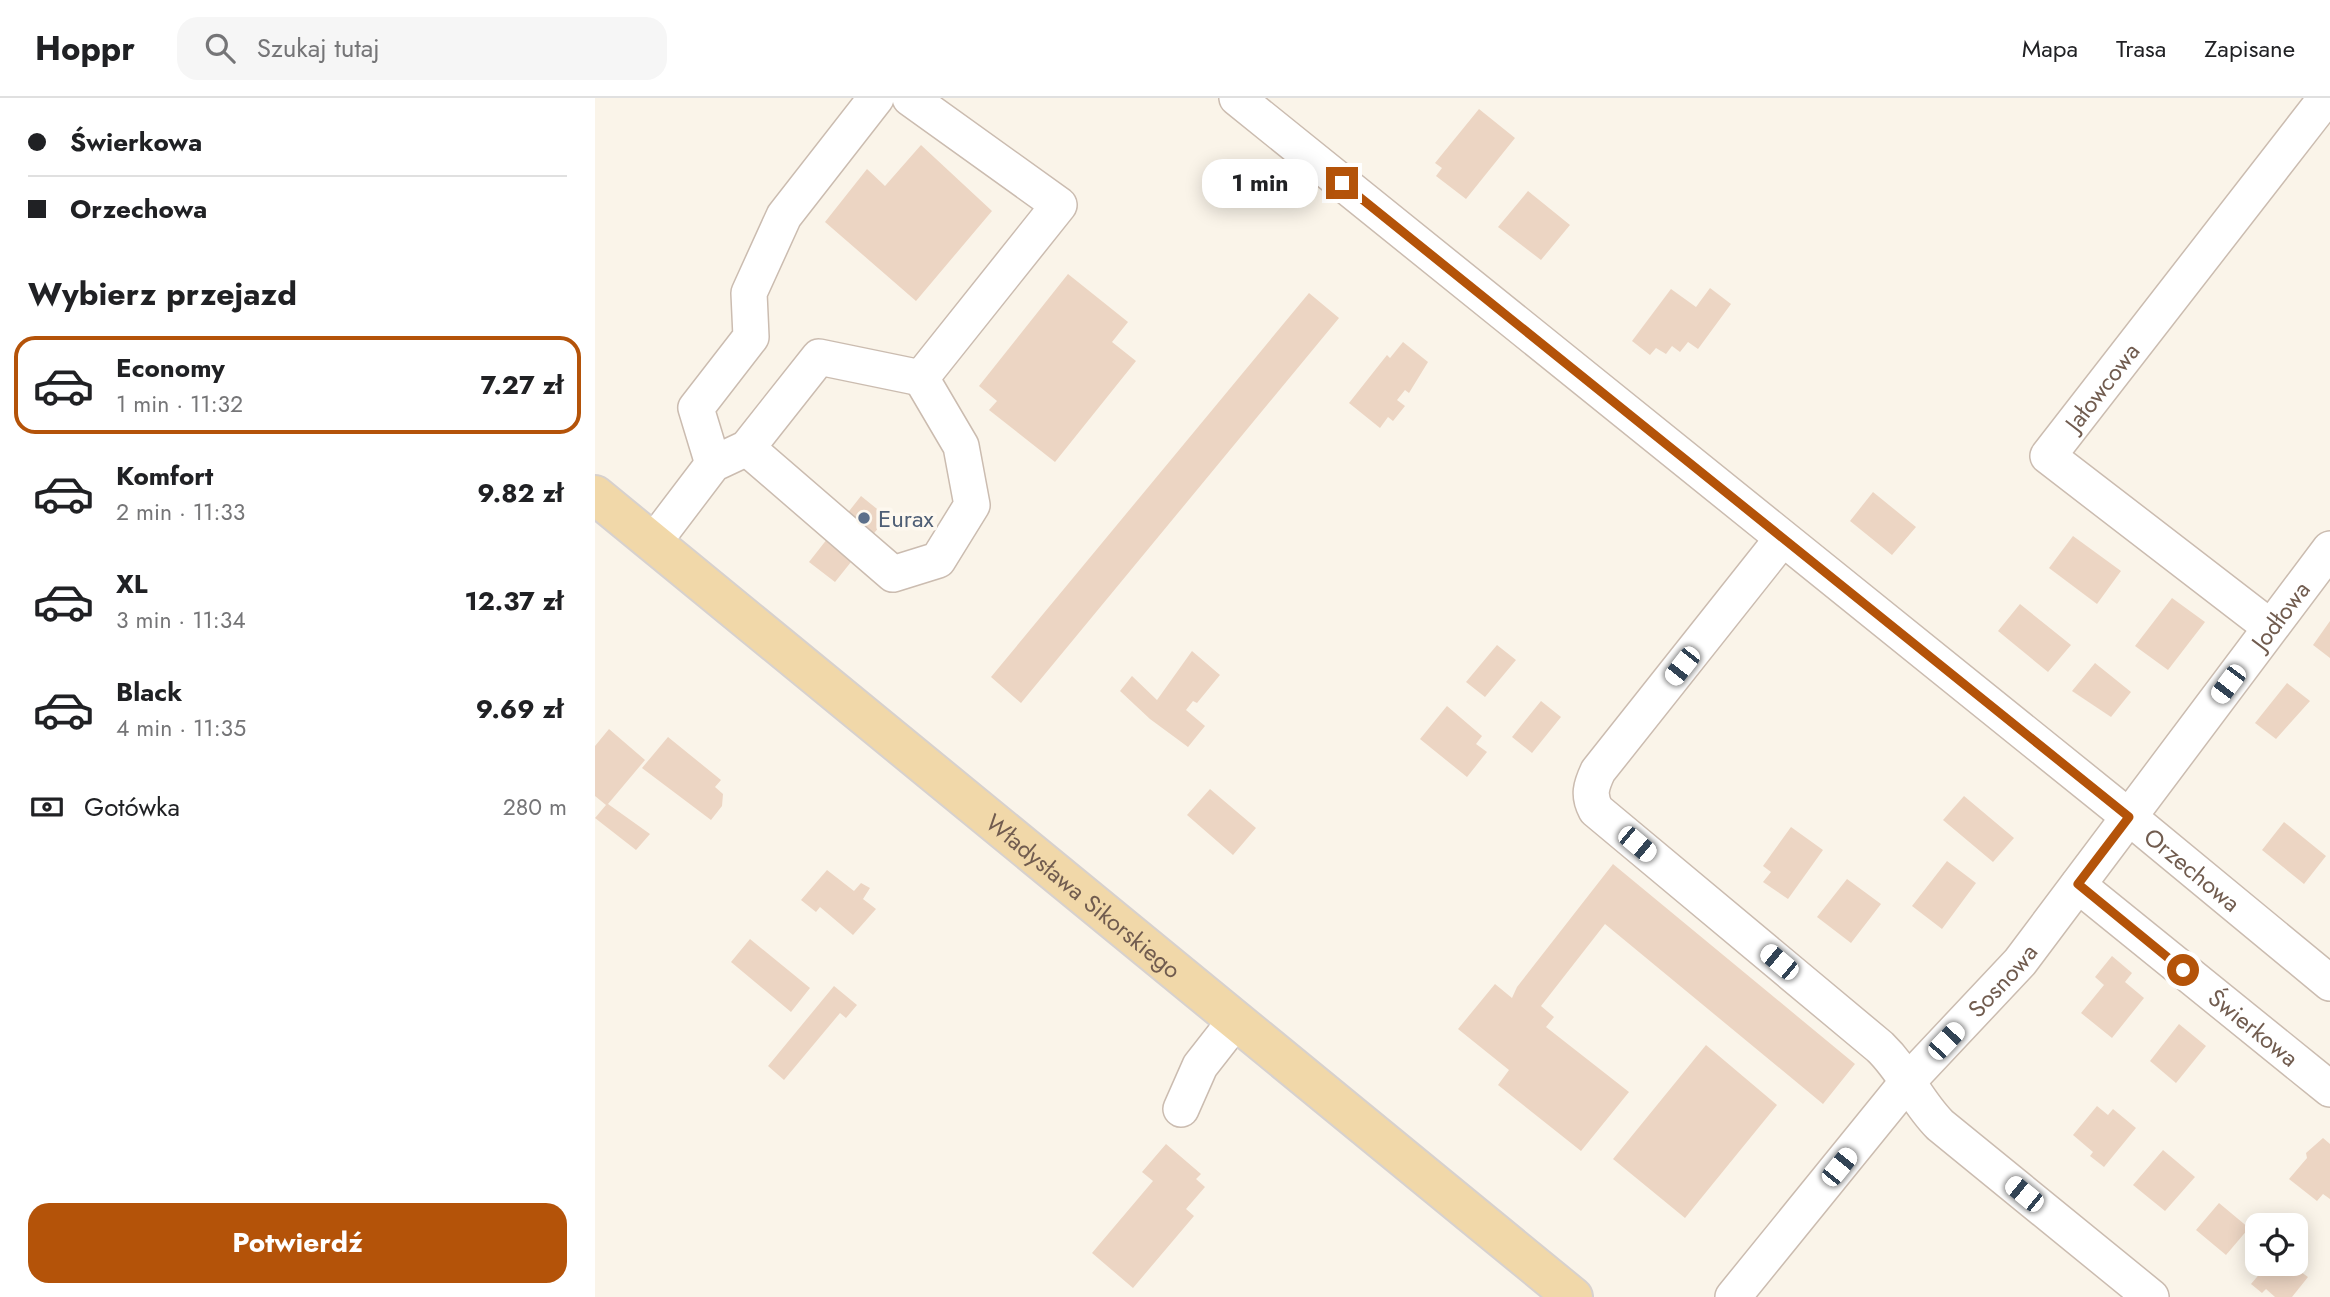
<!DOCTYPE html>
<html lang="pl">
<head>
<meta charset="utf-8">
<style>
	:root { --surface:#fff; --page:#f6f6f6; --text:#202124; --muted:#757577; --line:#e0e0e0; --accent:#b45309 }
	body { margin:0; font-family:Jost,sans-serif; background:var(--page); color:var(--text); height:100vh; display:flex; flex-direction:column; font-size:26px; white-space:nowrap }
	* { box-sizing:border-box; margin:0 }
	p { font-size:23px; color:var(--muted) }
	.icon { flex:none; width:38px; height:38px; fill:none; stroke:currentColor; stroke-width:2; stroke-linecap:round; stroke-linejoin:round }
	.map { position:relative; flex:1; overflow:hidden }
	.sheet { display:flex; flex-direction:column; background:var(--surface); width:595px }
	.sheet>* { flex:none }
	.banner { display:grid; align-content:center; height:154px; padding:0 28px; background:var(--surface) }
	.buttons { position:absolute; left:1650px; top:1115px; display:grid; gap:14px }
	.buttons a { display:grid; place-items:center; width:63px; height:63px; border-radius:14px; background:var(--surface); box-shadow:0 4px 18px #0003; font-size:35px }
	.end { position:absolute; width:32px; height:32px; margin:-16px; border:9px solid #b45309; background:#fff; box-shadow:0 0 0 4px #fff }
	.from { border-radius:50% }
	.bubble { position:absolute; height:49px; border-radius:21px; background:var(--surface); box-shadow:0 4px 18px #0003; font-size:23px; font-weight:700; line-height:49px; text-align:center }
	.car { position:absolute; width:21px; height:42px; margin:-21px -10px; border-radius:9px; box-shadow:0 0 5px 2px #0007; background:linear-gradient(#fff 24%,#345 0 40%,#fff 0 76%,#345 0 86%,#fff 0) }
	.banner b { display:flex; align-items:center; gap:24px; height:66px; font-size:26px }
	.banner b+b { border-top:2px solid var(--line) }
	.banner i { width:18px; height:18px; background:var(--text) }
	ul { padding:0; list-style:none }
	li { display:flex; align-items:center; gap:21px; height:98px; margin:0 14px 10px; padding:0 14px; border:4px solid transparent; border-radius:21px }
	li div { flex:1 }
	li b { display:block; font-size:26px }
	li em { font-style:normal; font-weight:700 }
	li.active { border-color:var(--accent) }
	li>.icon { width:63px; height:63px; stroke-width:1.5 }
	h2 { padding:0 28px; font-size:32px; line-height:84px }
	.pay { display:flex; align-items:center; gap:18px; height:77px; padding:0 28px; font-size:26px }
	.pay p { margin-inline-start:auto }
	.cta { display:flex; gap:14px; margin-top:auto; padding:14px 28px }
	.cta a { flex:1; height:80px; border-radius:21px; background:var(--accent); color:#fff; font-size:28px; font-weight:700; line-height:80px; text-align:center }
	header { display:flex; align-items:center; gap:42px; box-sizing:border-box; height:98px; padding:0 35px; background:var(--surface); border-bottom:2px solid var(--line) }
	header strong { font-size:33px }
	nav { display:flex; gap:38px; margin-inline-start:auto; font-size:24px }
	.search { width:490px; height:63px; background:var(--page); display:flex; align-items:center; gap:18px; box-sizing:border-box; padding:0 24px; border-radius:21px; color:var(--muted); font-size:26px }
	main { display:flex; flex:1; min-height:0 }
	.map>svg:first-child { display:block }
	.building { fill:#ecd5c3 }
	.lines { fill:none; stroke-linecap:round; stroke-linejoin:round }
	.minor-casing { stroke:#cbbcb0; stroke-width:38 }
	.major-casing { stroke:#d7d1ce; stroke-width:42 }
	.minor { stroke:#fff; stroke-width:35 }
	.major { stroke:#f1d8a9; stroke-width:38 }
	.route { stroke:#b45309; stroke-width:9 }
	.service-dot { fill:#5c6f8a; stroke:#fdf8ef; stroke-width:2.5 }
	.labels { text-anchor:middle; dominant-baseline:central; stroke-width:7; stroke-linejoin:round; paint-order:stroke }
	.street-label { font-size:24px; fill:#715c4f; stroke:#fdf8ef }
	.service-label { font-size:24px; fill:#4e5e75; stroke:#fdf8ef; text-anchor:start }
</style>
</head>
<body>
<header>
<strong>Hoppr</strong>
<div class="search"><svg class="icon" aria-label="search" viewBox="0 0 24 24"><circle cx="10" cy="10" r="6"/><path d="M15 15l6 6"/></svg>Szukaj tutaj</div>
<nav><a>Mapa</a><a>Trasa</a><a>Zapisane</a></nav>
</header>
<main>
<section class="sheet">
<div class="banner">
<b><i class="from"></i>Świerkowa</b>
<b><i></i>Orzechowa</b>
</div>
<h2>Wybierz przejazd</h2>
<ul>
<li class="active"><svg class="icon" aria-label="car" viewBox="0 0 24 24"><path d="M5 17H2v-5l4-1 3-4h7l3 4 3 1v5h-3M9 17h6M6 11h13"/><circle cx="7" cy="17" r="2"/><circle cx="17" cy="17" r="2"/></svg><div><b>Economy</b><p>1 min · 11:32</p></div><em>7.27 zł</em></li>
<li><svg class="icon" aria-label="car" viewBox="0 0 24 24"><path d="M5 17H2v-5l4-1 3-4h7l3 4 3 1v5h-3M9 17h6M6 11h13"/><circle cx="7" cy="17" r="2"/><circle cx="17" cy="17" r="2"/></svg><div><b>Komfort</b><p>2 min · 11:33</p></div><em>9.82 zł</em></li>
<li><svg class="icon" aria-label="car" viewBox="0 0 24 24"><path d="M5 17H2v-5l4-1 3-4h7l3 4 3 1v5h-3M9 17h6M6 11h13"/><circle cx="7" cy="17" r="2"/><circle cx="17" cy="17" r="2"/></svg><div><b>XL</b><p>3 min · 11:34</p></div><em>12.37 zł</em></li>
<li><svg class="icon" aria-label="car" viewBox="0 0 24 24"><path d="M5 17H2v-5l4-1 3-4h7l3 4 3 1v5h-3M9 17h6M6 11h13"/><circle cx="7" cy="17" r="2"/><circle cx="17" cy="17" r="2"/></svg><div><b>Black</b><p>4 min · 11:35</p></div><em>9.69 zł</em></li>
</ul>
<div class="pay"><svg class="icon" aria-label="cash" viewBox="0 0 24 24"><path d="M3 7h18v10H3z"/><circle cx="12" cy="12" r="2"/></svg>Gotówka<p>280 m</p></div>
<div class="cta"><a>Potwierdź</a></div>
</section>
<div class="map">
<svg width="1735" height="1199" viewBox="0 0 1735 1199">
	<rect width="100%" height="100%" fill="#faf4e9"/>
	<path class="building" d="M884,11l36,29 -49,61 -30,-23 6,-8 -7,-5z
		M326,47l71,66 -76,90 -91,-79 42,-53 18,17z
		M933,93l42,34 -29,35 -43,-33z
		M473,176l60,48 -16,20 24,19 -81,101 -66,-52 8,-9 -18,-15z
		M1115,190l21,16 -33,45 -10,-7 -8,10 -8,-6 -6,8 -10,-6 -6,7 -18,-14 39,-52 25,18z
		M714,195l30,25 -318,385 -30,-26z
		M808,244l25,20 -19,31 -4,-3 -8,10 8,6 -12,15 -5,-4 -8,11 -31,-25 38,-48 3,3z
		M1278,394l43,35 -24,28 -42,-34z
		M266,398l26,21 -52,65 -26,-20z
		M1478,438l48,35 -24,33 -48,-36z
		M1577,500l33,24 -37,48 -33,-24z
		M1425,506l51,41 -23,27 -50,-41z
		M1735,523v37l-17,-13z
		M902,547l19,15 -31,37 -19,-15z
		M597,553l28,24 -23,28 -4,-2 -7,9 19,16 -17,21 -38,-28 -30,-28 12,-15 25,24z
		M1500,565l36,29 -20,25 -39,-26z
		M1692,585l23,18 -34,38 -21,-16z
		M946,603l20,16 -29,36 -20,-16z
		M852,608l35,30 -6,8 11,8 -20,25 -47,-38z
		M14,631l36,31 -37,44 42,30 -14,16 -41,-32 11,-13 -11,-9v-50z
		M73,639l53,43 -6,7 8,7 -1,12 -11,14 -69,-52z
		M615,691l46,39 -23,27 -46,-40z
		M1369,698l50,42 -21,24 -50,-42z
		M1689,724l42,34 -22,28 -42,-34z
		M1196,729l32,23 -35,49 -25,-17 8,-10 -8,-6z
		M1352,763l29,22 -34,46 -30,-23z
		M1018,766l242,200 -32,40 -218,-180 -64,82 13,11 -8,10 83,65 -48,59 -83,-66 11,-15 -51,-41 37,-45 17,14 5,-11z
		M232,772l27,21 7,-8 9,5 -7,11 13,10 -23,26 -33,-28 -4,5 -15,-12z
		M1252,781l34,25 -30,39 -34,-26z
		M155,841l60,49 -19,24 -60,-50z
		M1517,858l20,17 -7,9 19,16 -32,40 -31,-25 23,-28 -9,-8z
		M239,888l23,19 -11,13 -6,-5 -56,67 -16,-14z
		M1584,926l27,22 -30,37 -26,-22z
		M1111,947l71,60 -92,113 -72,-59z
		M1502,1008l11,9 5,-6 23,19 -32,39 -14,-11 3,-4 -20,-17z
		M1728,1040l7,6v55l-7,-5 -6,7 -28,-22 18,-21 -1,-5z
		M571,1046l35,30 -5,5 9,8 -19,22 8,7 -61,72 -41,-35 61,-72 -11,-9z
		M1568,1052l32,27 -30,34 -32,-26z
		M1624,1105l30,25 -23,27 -30,-25z
		M1701,1161l5,4 -4,6 11,8 -16,20h-17l-9,-8 -4,4 -11,-9 17,-20h28z"/>
	<g class="lines">
		<defs>
			<g id="minor">
				<path id="s1" d="M642,0l892,719 201,166"/>
				<path d="M152,350l146,126 45,-14 34,-55 -11,-59 -40,-68"/>
				<path d="M118,366l-17,-56 55,-71 -2,-44 35,-77 92,-118"/>
				<path d="M1187,441l-184,232c-7,15 -10,24 -2,39l284,237c25,24 36,54 60,78l211,172"/>
				<path d="M58,445l60,-79 34,-16 72,-91 102,21 138,-173 -149,-107"/>
				<path id="s2" d="M1675,529l-222,-171 278,-358"/>
				<path id="s3" d="M1483,787l252,204"/>
				<path d="M586,1011l19,-43 36,-46"/>
				<path id="s4" d="M1138,1199l176,-217 111,-118 310,-413"/>
			</g>
			<g id="major">
				<path id="s5" d="M0,397l978,802"/>
			</g>
		</defs>
		<use href="#minor" class="minor-casing"/>
		<use href="#major" class="major-casing"/>
		<use href="#minor" class="minor"/>
		<use href="#major" class="major"/>
	</g>
	<g class="lines">
		<path class="route" d="M747,85l787,634 -51,67 105,86"/>
	</g>
	<circle class="service-dot" cx="269" cy="420" r="7"/>
	<g class="labels">
		<g class="street-label">
			<text stroke="none"><textPath href="#s2" startOffset="368">Jałowcowa</textPath></text>
			<text stroke="none"><textPath href="#s4" startOffset="875">Jodłowa</textPath></text>
			<text stroke="none"><textPath href="#s1" startOffset="1228">Orzechowa</textPath></text>
			<text stroke="none"><textPath href="#s5" startOffset="632">Władysława Sikorskiego</textPath></text>
			<text stroke="none"><textPath href="#s4" startOffset="416">Sosnowa</textPath></text>
			<text stroke="none"><textPath href="#s3" startOffset="226">Świerkowa</textPath></text>
		</g>
		<g class="service-label">
			<text x="283" y="420">Eurax</text>
		</g>
	</g>
</svg>
<div class="buttons">
<a><svg class="icon" aria-label="locate" viewBox="0 0 24 24"><circle cx="12" cy="12" r="6"/><path d="M12 2v4M12 18v4M2 12h4M18 12h4"/></svg></a>
</div>
<i class="end from" style="left:1588px;top:872px"></i>
<i class="end" style="left:747px;top:85px"></i>
<div class="bubble" style="left:607px;top:61px;width:116px">1 min</div>
<i class="car" style="left:1087px;top:568px;rotate:218deg"></i>
<i class="car" style="left:1633px;top:586px;rotate:217deg"></i>
<i class="car" style="left:1042px;top:746px;rotate:130deg"></i>
<i class="car" style="left:1184px;top:864px;rotate:310deg"></i>
<i class="car" style="left:1351px;top:943px;rotate:43deg"></i>
<i class="car" style="left:1244px;top:1069px;rotate:39deg"></i>
<i class="car" style="left:1429px;top:1096px;rotate:309deg"></i>
</div>
</main>
</body>
</html>
